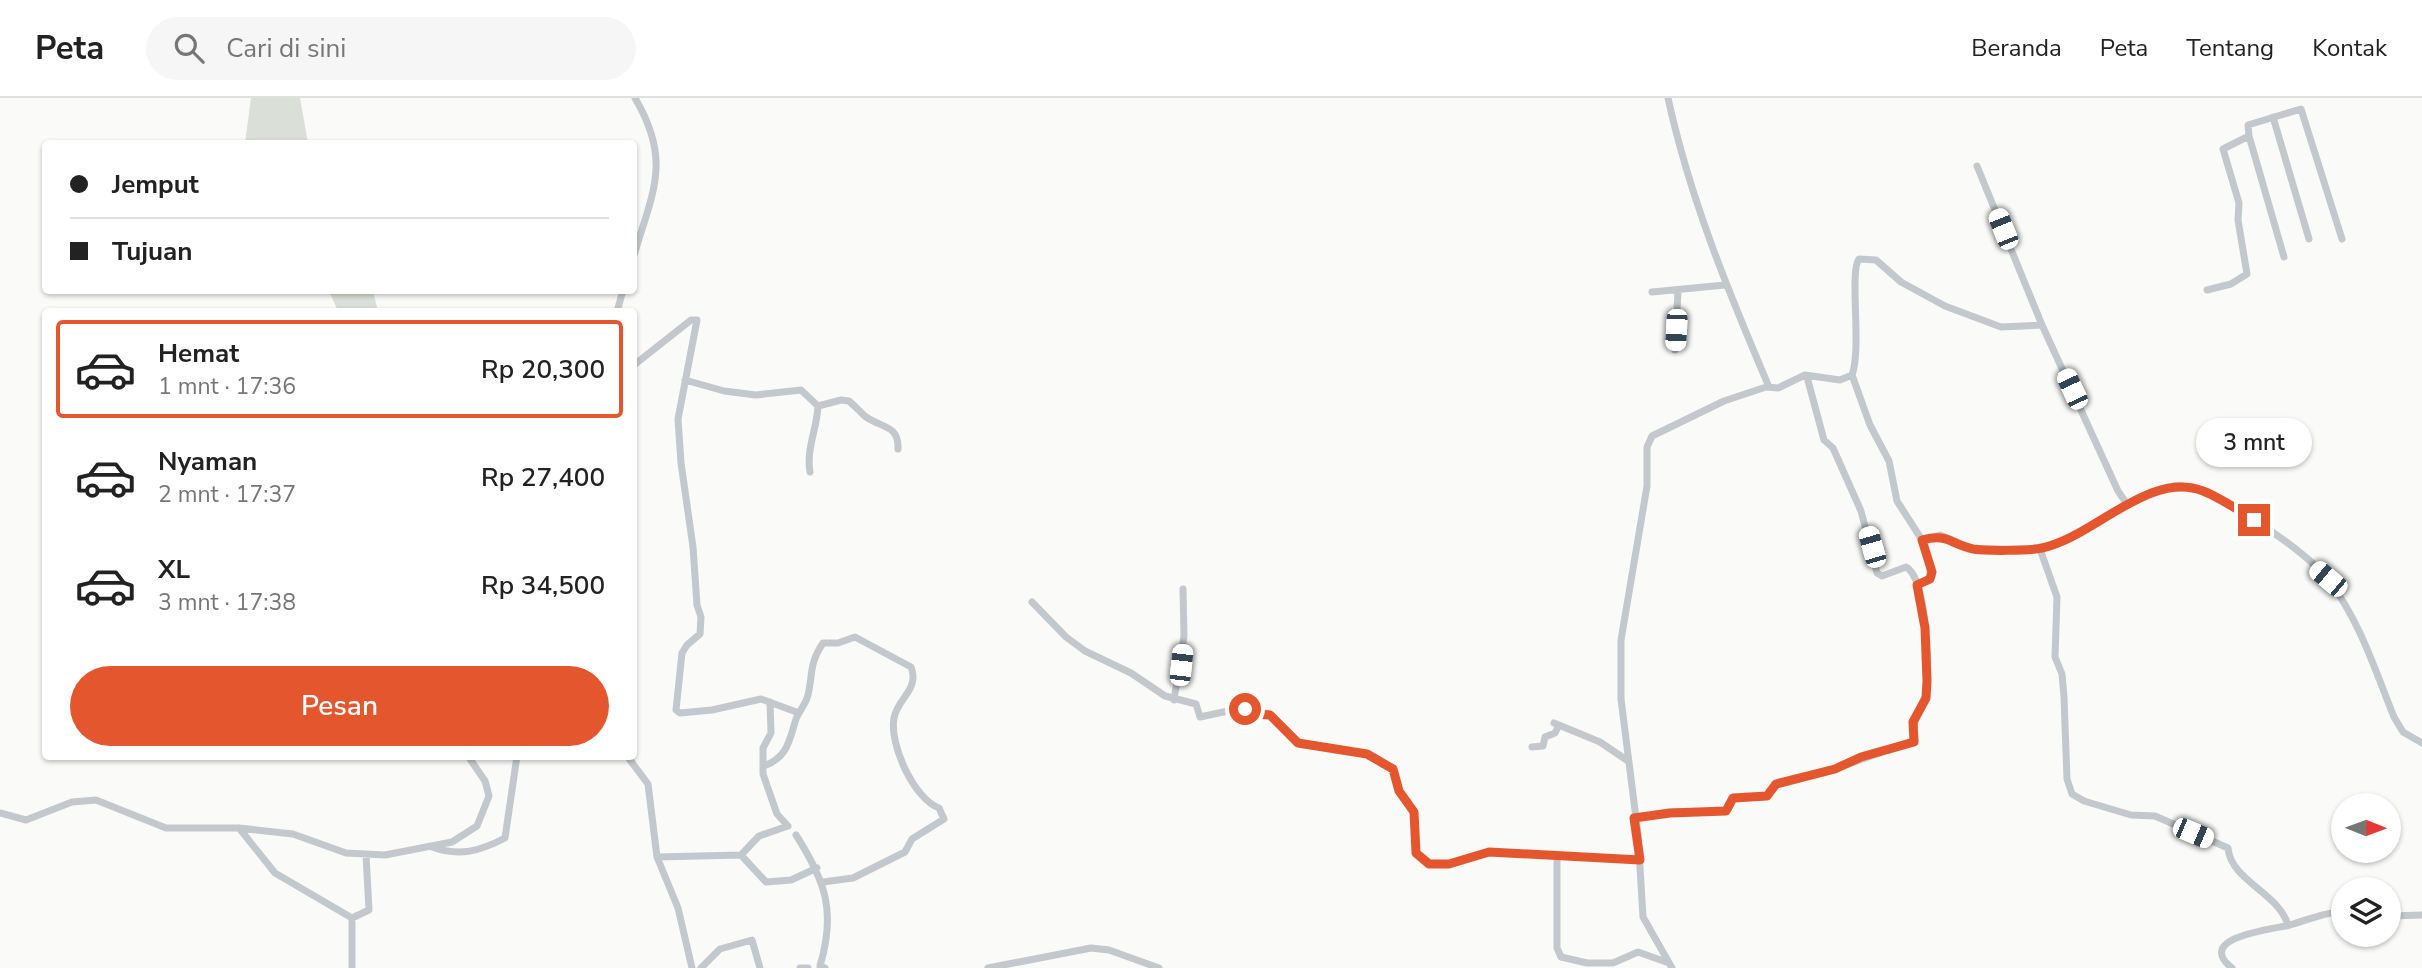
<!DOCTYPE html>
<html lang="id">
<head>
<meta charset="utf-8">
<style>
	:root { --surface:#fff; --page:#f6f6f6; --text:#222; --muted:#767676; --line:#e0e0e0; --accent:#e4572e }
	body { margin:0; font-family:"Nunito Sans",sans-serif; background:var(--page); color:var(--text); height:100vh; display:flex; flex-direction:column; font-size:26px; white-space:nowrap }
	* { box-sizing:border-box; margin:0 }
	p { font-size:23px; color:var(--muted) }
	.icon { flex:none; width:38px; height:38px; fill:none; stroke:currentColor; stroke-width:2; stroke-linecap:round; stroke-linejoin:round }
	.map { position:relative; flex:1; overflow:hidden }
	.sheet { position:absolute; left:42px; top:210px; width:595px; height:452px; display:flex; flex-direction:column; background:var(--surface); border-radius:7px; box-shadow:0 2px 5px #0004 }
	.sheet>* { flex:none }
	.banner { position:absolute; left:42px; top:42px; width:595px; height:154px; border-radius:7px; box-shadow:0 2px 5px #0004; display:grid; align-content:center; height:154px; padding:0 28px; background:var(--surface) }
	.needle { width:46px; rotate:91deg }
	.fabs { position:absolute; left:2331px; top:695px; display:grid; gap:14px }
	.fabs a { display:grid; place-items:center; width:70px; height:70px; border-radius:50%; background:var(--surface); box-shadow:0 2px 5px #0004; font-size:35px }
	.end { position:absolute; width:32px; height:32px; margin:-16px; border:9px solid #e4572e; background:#fff; box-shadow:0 0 0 4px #fff }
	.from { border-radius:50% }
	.bubble { position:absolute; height:49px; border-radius:24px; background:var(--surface); box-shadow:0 2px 5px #0004; font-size:23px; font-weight:600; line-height:49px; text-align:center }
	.car { position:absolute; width:21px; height:42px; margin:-21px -10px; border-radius:9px; box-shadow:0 0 5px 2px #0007; background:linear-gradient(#fff 24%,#345 0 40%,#fff 0 76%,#345 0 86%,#fff 0) }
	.banner b { display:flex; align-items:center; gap:24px; height:66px; font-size:26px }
	.banner b+b { border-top:2px solid var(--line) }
	.banner i { width:18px; height:18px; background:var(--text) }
	ul { padding:12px 0 0; list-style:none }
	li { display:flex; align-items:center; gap:21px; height:98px; margin:0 14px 10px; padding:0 14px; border:4px solid transparent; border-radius:7px }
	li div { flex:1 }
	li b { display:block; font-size:26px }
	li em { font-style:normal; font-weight:600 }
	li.selected { border-color:var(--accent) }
	li>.icon { width:63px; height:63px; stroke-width:1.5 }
	.button { display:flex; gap:14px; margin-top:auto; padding:14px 28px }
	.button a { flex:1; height:80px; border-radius:42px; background:var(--accent); color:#fff; font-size:28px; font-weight:600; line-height:80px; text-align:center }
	header { display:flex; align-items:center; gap:42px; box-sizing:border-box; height:98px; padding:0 35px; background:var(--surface); border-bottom:2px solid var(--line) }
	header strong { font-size:33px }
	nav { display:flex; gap:38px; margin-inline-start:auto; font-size:24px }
	.search { width:490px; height:63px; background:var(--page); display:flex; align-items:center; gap:18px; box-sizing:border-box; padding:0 24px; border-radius:38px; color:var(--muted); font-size:26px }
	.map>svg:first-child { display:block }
	.green { fill:#dadfd7 }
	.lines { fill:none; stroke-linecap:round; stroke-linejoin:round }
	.minor { stroke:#c3c8cc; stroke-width:7 }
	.route { stroke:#e4572e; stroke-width:9 }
</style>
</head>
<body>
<header>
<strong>Peta</strong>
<div class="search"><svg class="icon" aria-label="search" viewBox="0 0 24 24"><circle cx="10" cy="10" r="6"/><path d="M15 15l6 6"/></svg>Cari di sini</div>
<nav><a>Beranda</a><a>Peta</a><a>Tentang</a><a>Kontak</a></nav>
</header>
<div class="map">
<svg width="2422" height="870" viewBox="0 0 2422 870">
	<rect width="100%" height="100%" fill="#fafaf8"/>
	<path class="green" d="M251,0h49l8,45h-63z
		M329,193h44l5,20h-40z"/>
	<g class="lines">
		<path class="minor" d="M1668,0c22,101 61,195 101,289
			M2273,19l36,122
			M2249,38l35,121
			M1977,68l65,159
			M634,157c19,-64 38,-94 1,-157
			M2207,192l24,-6 16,-10 -9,-54 1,-17 -16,-54 26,-13 -1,-11 53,-16 41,130
			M1652,194l73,-7
			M617,214l6,-22
			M1675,252l3,-59
			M634,267l57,-45h6l-19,99 3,44 12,84 4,58 4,12 -1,17 -13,11 -5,8 -6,57 4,3 32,-3 49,-11 38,14
			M1852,277l18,50 19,36 8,40 25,39 8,25v14l-13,6
			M685,282l39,11 32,4 45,-5 17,16
			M810,374c-4,-23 7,-43 8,-66l23,-6 8,1c6,5 11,11 17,16 16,11 33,8 32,32
			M1922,442l18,-5 34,14h66l28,-9 59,-36
			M2040,451l17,48 -2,60 7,17 2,23 3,82 5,15 12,7 47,14 24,1 73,32c3,33 50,44 60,77
			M1032,504l34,35 19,14 46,22 34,23 31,8 4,13 42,-9 10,6 16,-1 30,30 69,11 26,15 6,22 15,21 2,41 13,11h20l39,-12 152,8
			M1174,602l10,-64 -1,-47
			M770,604l1,31 -8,15v26l14,40 11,12
			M1554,625l46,19 28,19
			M1532,649l11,-1 2,-9 10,-4 4,-8
			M627,658l21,28 9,73 21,51 14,60
			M764,668c24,-9 25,-25 32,-47 3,-8 10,-15 12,-24 5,-22 1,-31 15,-52h15l17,-6 56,30c9,22 -14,32 -17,51 -5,26 20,81 45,90l5,11 -32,20 -7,13 -52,26 -30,4
			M0,715l26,7 46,-18 24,-2 70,28h73l54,6 53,19 39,2 67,-13 25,-16 12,-30 -4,-15 -17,-25
			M1634,720l36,-6 56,-1 7,-13 34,-2 9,-12 59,-15 80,-29c-4,-28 8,-26 11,-46 4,-23 1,-117 -20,-127l-24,9 -5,-3 -16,-62 -28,-63 -9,-8 -17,-63
			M239,730l36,45 77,45v50
			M796,737c30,47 40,77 24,131l5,2
			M432,749c28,10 48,4 73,-9l12,-82
			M741,757l25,27 25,-2 26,-12
			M1557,757v93l4,9 26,6h26l25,-11 31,11
			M657,759l84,-2 18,-19 29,-10
			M2389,818l33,-1
			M352,820l17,-8 -3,-55
			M701,870l19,-19 32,-9 8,28
			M800,870h8
			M988,870l103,-20 18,2 50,18
			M1672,870l-29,-51 -5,-83 -17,-135v-59l26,-154v-39l5,-11 72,-35 42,-14 12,1 27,-13 35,5 12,-5c10,-27 -3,-104 7,-116l17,1 25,22 44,24 56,21 41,-2 76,166 9,13c18,-7 37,-20 56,-18 23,2 43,17 63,29 25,15 66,43 84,67 30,40 45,88 64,135l9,15 19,11
			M2232,870c-39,-31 42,-39 58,-43 18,-5 34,-13 53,-13"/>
	</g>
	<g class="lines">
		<path class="route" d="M1245,611l7,5 18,1 28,28 69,11 26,15 6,22 15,21 2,41 13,11h20l40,-12 151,8 -6,-42 36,-5 56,-2 7,-13 34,-2 9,-12 59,-15 26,-12 53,-15 -1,-20 13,-24 1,-17 -2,-53 -8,-43 13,-6 2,-7 -10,-32c26,-7 28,4 51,9 13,2 55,2 69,-1 52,-11 107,-78 161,-57 18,7 35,19 51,29"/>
	</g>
</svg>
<div class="fabs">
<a><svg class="needle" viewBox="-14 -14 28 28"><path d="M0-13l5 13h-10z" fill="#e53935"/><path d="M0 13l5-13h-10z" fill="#767676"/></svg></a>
<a><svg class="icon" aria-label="layers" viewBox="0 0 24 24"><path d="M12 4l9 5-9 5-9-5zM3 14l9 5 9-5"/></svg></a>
</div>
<i class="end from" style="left:1245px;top:611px"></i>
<i class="end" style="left:2254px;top:422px"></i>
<div class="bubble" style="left:2196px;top:320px;width:116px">3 mnt</div>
<i class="car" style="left:2003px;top:131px;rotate:338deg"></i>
<i class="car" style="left:1676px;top:232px;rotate:183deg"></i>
<i class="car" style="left:2072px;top:291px;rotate:335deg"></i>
<i class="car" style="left:1872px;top:449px;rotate:344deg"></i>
<i class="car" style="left:2328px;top:481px;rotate:310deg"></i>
<i class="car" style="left:1181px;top:567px;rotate:6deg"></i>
<i class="car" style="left:2193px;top:735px;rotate:113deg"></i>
<div class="banner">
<b><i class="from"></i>Jemput</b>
<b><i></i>Tujuan</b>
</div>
<section class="sheet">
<ul>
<li class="selected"><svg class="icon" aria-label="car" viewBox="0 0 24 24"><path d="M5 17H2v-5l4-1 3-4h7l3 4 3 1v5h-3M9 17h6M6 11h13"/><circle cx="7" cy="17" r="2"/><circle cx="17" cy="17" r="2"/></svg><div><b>Hemat</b><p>1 mnt · 17:36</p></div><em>Rp 20,300</em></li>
<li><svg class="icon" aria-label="car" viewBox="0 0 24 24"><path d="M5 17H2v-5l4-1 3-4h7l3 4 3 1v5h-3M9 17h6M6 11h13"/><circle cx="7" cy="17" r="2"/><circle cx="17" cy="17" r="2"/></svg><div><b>Nyaman</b><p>2 mnt · 17:37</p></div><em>Rp 27,400</em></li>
<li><svg class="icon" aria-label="car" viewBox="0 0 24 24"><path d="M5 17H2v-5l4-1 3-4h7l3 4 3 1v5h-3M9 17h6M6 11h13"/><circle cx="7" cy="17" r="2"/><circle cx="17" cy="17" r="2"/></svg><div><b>XL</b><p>3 mnt · 17:38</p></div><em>Rp 34,500</em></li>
</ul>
<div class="button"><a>Pesan</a></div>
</section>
</div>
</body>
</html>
